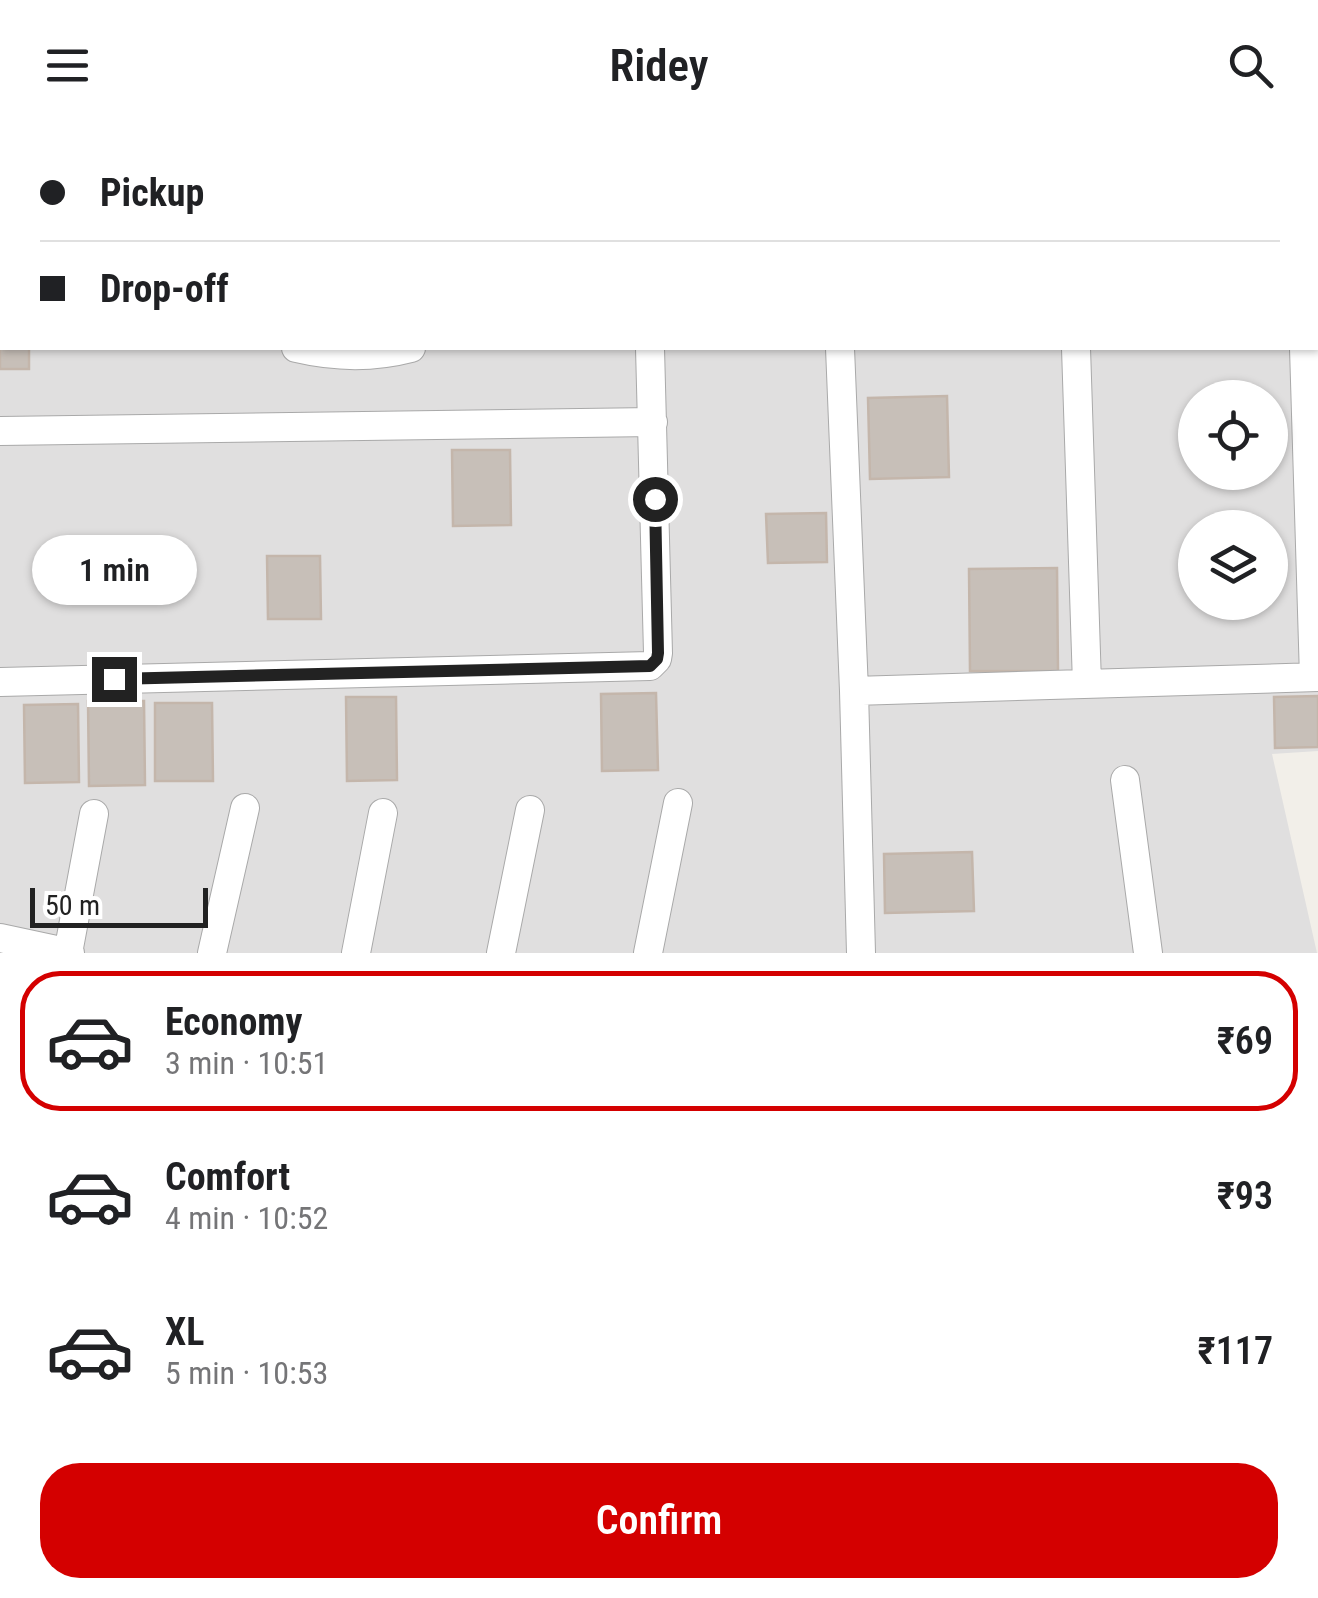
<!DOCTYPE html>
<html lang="en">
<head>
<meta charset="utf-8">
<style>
	:root { --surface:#fff; --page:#f6f6f6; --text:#202124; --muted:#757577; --line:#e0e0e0; --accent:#d40000 }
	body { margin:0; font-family:"Roboto Condensed",sans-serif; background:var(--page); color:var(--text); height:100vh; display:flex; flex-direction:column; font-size:38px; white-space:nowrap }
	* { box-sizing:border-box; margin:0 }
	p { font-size:32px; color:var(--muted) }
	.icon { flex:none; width:55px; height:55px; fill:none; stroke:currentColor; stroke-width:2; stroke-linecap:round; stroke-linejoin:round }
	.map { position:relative; height:823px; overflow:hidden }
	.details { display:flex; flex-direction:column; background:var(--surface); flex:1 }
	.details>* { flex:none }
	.banner { position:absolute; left:0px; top:0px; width:1320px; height:220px; box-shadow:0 2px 8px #0004; display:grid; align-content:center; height:220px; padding:0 40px; background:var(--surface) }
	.tools { position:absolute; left:1178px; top:250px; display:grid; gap:20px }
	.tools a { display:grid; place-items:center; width:110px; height:110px; border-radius:50%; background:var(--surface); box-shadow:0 2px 8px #0004; font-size:50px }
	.scale { position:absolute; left:30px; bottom:25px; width:178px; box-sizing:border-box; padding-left:10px; border:5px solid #222; border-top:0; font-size:28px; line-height:35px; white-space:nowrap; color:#222; -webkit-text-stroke:8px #fff; paint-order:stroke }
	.end { position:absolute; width:45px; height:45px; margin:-22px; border:12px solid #222; background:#fff; box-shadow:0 0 0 5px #fff }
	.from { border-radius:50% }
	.bubble { position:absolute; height:70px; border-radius:35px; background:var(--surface); box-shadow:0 2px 8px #0004; font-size:32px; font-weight:600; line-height:70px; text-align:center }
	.banner b { display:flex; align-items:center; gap:35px; height:95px; font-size:38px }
	.banner b+b { border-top:2px solid var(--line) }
	.banner i { width:25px; height:25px; background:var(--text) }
	ul { padding:18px 0 0; list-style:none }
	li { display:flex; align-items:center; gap:30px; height:140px; margin:0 20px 15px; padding:0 20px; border:5px solid transparent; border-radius:40px }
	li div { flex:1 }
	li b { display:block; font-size:38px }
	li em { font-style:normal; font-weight:600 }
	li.current { border-color:var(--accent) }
	li>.icon { width:90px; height:90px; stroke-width:1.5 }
	.action { display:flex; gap:20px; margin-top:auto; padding:20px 40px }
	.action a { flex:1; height:115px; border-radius:40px; background:var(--accent); color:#fff; font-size:40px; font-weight:600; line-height:115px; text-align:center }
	header { display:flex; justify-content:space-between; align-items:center; height:130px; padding:0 40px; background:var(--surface); font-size:45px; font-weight:600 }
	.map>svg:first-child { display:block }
	.residential { fill:#e0dfdf; fill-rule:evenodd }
	.building { fill:#c7bfb8; stroke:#c4b6ab; stroke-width:2.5 }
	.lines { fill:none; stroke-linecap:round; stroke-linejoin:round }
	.street-casing { stroke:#a9a9a9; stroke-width:30 }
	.street { stroke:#fff; stroke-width:28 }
	.route { stroke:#222; stroke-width:12 }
</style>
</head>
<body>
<header><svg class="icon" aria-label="menu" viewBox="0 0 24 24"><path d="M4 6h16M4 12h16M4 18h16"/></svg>Ridey<svg class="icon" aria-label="search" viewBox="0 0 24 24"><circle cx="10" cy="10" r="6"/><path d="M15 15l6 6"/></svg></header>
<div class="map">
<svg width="1318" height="823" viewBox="0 0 1318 823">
	<rect width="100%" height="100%" fill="#f2efe9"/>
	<path class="residential" d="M0,0h1318v621l-46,3 45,199h-1317zM2,2h1316v216h-1316zM1195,268h75v74h-75zM1195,398h75v74h-75z"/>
	<path class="building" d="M967,0h76v2h-76z
		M0,169h2v49h27v21h-29z
		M947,266l2,81 -79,2 -2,-81z
		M452,320h58l1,75 -58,1z
		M826,383l1,49 -59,1 -2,-49z
		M267,426h53l1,63h-53z
		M1057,438l1,103h-88l-1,-102z
		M656,563l2,77 -56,1 -1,-77z
		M1318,566v51l-43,1 -1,-51z
		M346,567h50l1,83 -50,1z
		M88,571h56l1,84 -56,1z
		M155,573h57l1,78h-58z
		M78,574l1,78 -54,1 -1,-78z
		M972,722l2,59 -89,2 -1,-59z"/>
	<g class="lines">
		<defs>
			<path id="street" d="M643,0v2
				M831,0v2
				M1069,0v2
				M1298,0v2
				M0,143l2,1
				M296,218c38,9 77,10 115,0
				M840,218l14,343 7,262
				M1076,218l11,336
				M1304,218l10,329
				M0,301l653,-9
				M0,552l650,-16 7,-7 1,-6 -8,-305
				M854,561l464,-14
				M1125,650l23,173
				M0,808l70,15
				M68,823l26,-139
				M212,823l33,-145
				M356,823l27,-140
				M501,823l29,-143
				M648,823l30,-150"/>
		</defs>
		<use href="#street" class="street-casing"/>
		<use href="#street" class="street"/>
	</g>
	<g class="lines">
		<path class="route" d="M114,549l536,-13 7,-7 1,-6 -3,-154"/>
	</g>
</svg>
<div class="tools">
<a><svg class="icon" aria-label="locate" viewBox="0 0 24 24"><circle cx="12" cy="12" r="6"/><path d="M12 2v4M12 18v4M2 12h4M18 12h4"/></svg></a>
<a><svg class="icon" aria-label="layers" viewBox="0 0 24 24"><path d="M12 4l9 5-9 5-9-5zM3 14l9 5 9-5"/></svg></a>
</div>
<div class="scale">50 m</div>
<i class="end from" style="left:655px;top:369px"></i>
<i class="end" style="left:114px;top:549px"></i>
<div class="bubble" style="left:32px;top:405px;width:165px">1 min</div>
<div class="banner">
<b><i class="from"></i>Pickup</b>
<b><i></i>Drop-off</b>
</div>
</div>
<section class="details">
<ul>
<li class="current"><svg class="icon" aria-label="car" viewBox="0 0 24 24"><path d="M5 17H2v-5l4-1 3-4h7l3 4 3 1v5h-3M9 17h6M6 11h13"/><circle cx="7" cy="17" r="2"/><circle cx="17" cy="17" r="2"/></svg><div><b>Economy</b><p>3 min · 10:51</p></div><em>₹69</em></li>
<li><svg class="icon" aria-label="car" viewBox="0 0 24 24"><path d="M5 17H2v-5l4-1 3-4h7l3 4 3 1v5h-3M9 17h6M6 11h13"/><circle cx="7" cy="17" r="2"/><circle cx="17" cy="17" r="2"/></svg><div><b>Comfort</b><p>4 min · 10:52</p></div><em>₹93</em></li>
<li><svg class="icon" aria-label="car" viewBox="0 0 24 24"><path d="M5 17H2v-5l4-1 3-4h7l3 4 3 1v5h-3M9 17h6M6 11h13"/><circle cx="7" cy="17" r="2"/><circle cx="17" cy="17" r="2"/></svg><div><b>XL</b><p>5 min · 10:53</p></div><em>₹117</em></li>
</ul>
<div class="action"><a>Confirm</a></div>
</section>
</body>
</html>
